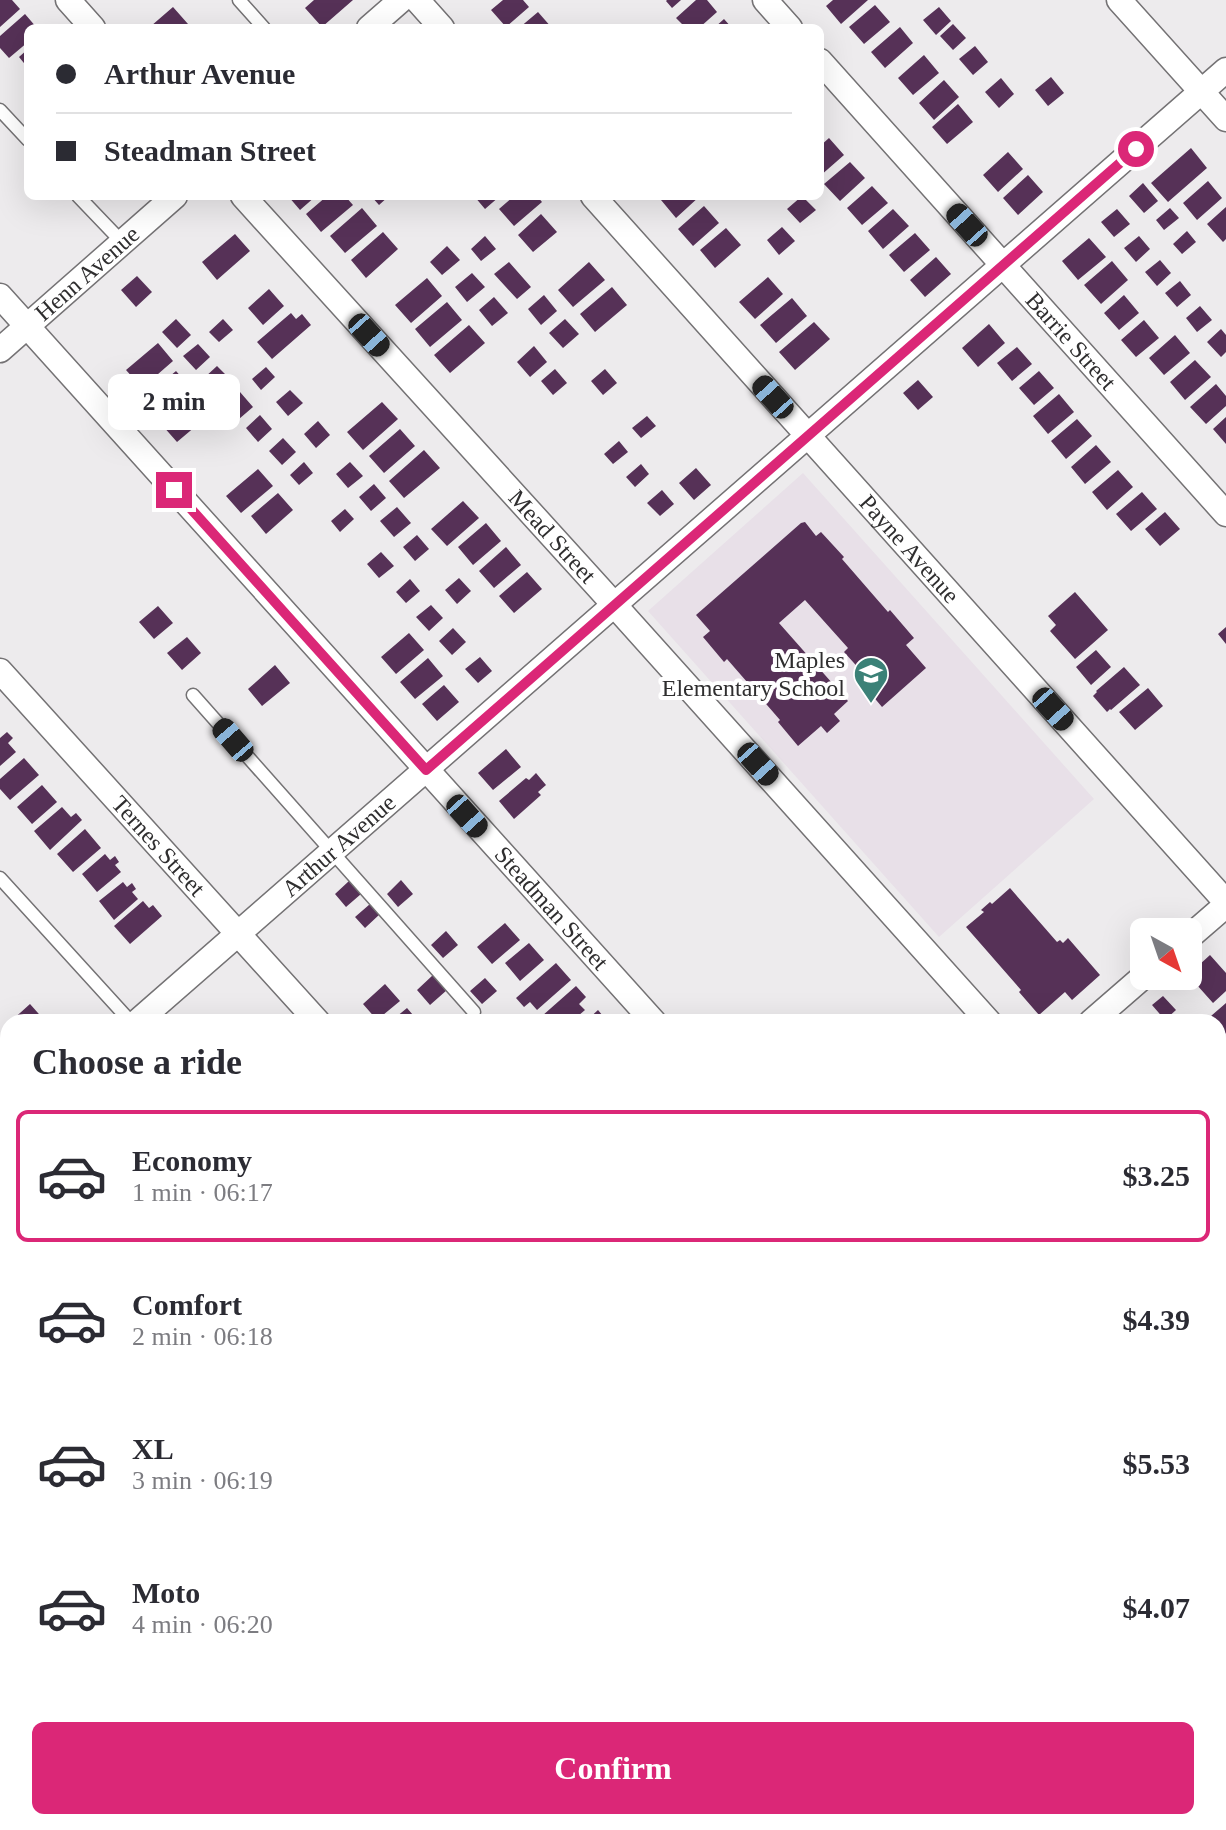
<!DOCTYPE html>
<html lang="en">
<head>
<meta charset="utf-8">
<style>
	:root { --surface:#fff; --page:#f2f2f3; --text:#2b2b33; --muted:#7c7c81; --line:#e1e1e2; --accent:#db2777 }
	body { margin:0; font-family:Georgia,serif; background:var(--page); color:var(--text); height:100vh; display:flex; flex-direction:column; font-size:30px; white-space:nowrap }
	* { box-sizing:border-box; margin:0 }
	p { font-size:26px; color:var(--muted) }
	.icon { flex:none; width:44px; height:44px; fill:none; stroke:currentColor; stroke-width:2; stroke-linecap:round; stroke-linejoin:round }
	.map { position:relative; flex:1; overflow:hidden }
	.drawer { position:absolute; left:0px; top:1014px; width:1226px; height:816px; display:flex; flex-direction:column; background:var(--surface); border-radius:24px 24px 0 0; box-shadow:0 8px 32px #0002 }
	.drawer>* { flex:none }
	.banner { position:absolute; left:24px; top:24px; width:800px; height:176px; border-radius:12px; box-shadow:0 8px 32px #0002; display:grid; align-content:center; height:176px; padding:0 32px; background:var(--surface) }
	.needle { width:52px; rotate:140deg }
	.buttons { position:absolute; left:1130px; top:918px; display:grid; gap:16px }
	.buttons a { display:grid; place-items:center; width:72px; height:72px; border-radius:12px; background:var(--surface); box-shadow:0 8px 32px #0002; font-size:40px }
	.end { position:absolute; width:36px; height:36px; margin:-18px; border:10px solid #db2777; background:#fff; box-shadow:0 0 0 4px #fff }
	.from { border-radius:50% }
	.bubble { position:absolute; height:56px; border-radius:12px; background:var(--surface); box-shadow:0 8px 32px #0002; font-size:26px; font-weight:700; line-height:56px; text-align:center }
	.car { position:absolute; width:24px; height:48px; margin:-24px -12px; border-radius:10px; box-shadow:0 0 6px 2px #0007; background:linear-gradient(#222 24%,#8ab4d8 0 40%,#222 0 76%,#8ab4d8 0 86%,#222 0) }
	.banner b { display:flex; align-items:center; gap:28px; height:76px; font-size:30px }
	.banner b+b { border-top:2px solid var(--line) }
	.banner i { width:20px; height:20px; background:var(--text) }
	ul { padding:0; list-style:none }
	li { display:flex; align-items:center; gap:24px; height:132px; margin:0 16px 12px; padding:0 16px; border:4px solid transparent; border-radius:12px }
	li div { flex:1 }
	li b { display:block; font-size:30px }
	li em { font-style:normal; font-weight:700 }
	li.on { border-color:var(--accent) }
	li>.icon { width:72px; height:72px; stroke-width:1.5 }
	h2 { padding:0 32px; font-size:36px; line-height:96px }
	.primary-button { display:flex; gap:16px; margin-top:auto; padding:16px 32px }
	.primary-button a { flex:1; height:92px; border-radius:12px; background:var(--accent); color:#fff; font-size:32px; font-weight:700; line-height:92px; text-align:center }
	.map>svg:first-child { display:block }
	.commercial { fill:#f5dadf }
	.built { fill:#e8e0e8 }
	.building { fill:#563157 }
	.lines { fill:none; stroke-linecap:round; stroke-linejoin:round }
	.lane-casing { stroke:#747274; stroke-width:15 }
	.street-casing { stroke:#747274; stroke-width:27 }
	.secondary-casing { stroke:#747274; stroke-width:37 }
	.lane { stroke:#fff; stroke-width:12 }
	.street { stroke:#fff; stroke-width:24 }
	.secondary { stroke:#fff; stroke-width:34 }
	.rail-casing { stroke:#616061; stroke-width:9 }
	.rail { stroke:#fff; stroke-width:6; stroke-dasharray:18; stroke-linecap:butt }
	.route { stroke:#db2777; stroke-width:10 }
	.labels { text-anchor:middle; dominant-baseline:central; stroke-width:8; stroke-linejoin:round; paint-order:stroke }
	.street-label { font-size:24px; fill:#2f2e2f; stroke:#fff }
	.poi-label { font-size:24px; fill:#2f2e2f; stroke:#fff; text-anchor:end }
</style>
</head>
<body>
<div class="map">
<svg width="1226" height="1830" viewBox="0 0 1226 1830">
	<rect width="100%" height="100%" fill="#edebed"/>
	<path class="commercial" d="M0,1305l8,9v208l-8,-9z
		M1226,1429v173l-8,7v-173z
		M0,1773l8,1v48h218l7,8h-233z
		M289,1822h77l86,8h-156z"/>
	<path class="built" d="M803,473l291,326 -155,138 -291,-326z
		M0,1570l8,9v141l-8,-1z
		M1226,1726v94l-8,-1v-85z"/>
	<path class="building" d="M0,0h12l8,9 -20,18z
		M314,0h39l-31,27 -17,-19z
		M503,0h20l6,7 -23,20 -15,-17z
		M667,0h14l-9,8 -6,-7z
		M696,0h11l10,12 -18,16h-13l-10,-10z
		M833,0h35l-27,24 -15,-18z
		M875,5l15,17 -26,22 -15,-17z
		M173,7l15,17 -5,4h-30l-2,-2z
		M939,7l12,14 -15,14 -13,-15z
		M538,12l14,16h-33z
		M25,14l12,14h-9v14l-19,16 -9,-10v-12z
		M724,19l8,9h-18z
		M953,24l13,14 -13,12 -13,-14z
		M900,27l13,16 -28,25 -14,-16z
		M975,46l13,16 -15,13 -14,-16z
		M28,49v19l-9,-11z
		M924,55l15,18 -26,22 -15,-17z
		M1051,77l13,16 -16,13 -13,-16z
		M1001,78l13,16 -15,14 -14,-16z
		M944,80l15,17 -25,23 -15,-17z
		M958,104l15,18 -26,22 -15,-17z
		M829,138l15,17 -24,21v-30z
		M1191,148l16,20 -39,34 -17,-19z
		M1008,152l15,17 -25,23 -15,-17z
		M850,162l15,16 -25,23 -16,-17z
		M1028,175l15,17 -25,23 -15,-17z
		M1208,181l14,17 -25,22 -14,-17z
		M1143,183l15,18 -14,12 -15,-17z
		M872,186l16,17 -26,22 -15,-17z
		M288,196h28l-16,14z
		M327,196h18l8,9 -32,27 -15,-18z
		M371,196h18l-10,9z
		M474,196h26l-15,13z
		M514,196h23l5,6 -28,24 -15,-17z
		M666,196h34l-24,22 -15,-18z
		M802,196l14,14 -16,13 -13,-14z
		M704,206l15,17 -26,23 -15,-17z
		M1226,207v32l-3,3 -16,-18z
		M362,208l15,18 -32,27 -15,-17z
		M1170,208l9,10 -15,12 -8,-10z
		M893,209l16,17 -26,23 -15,-18z
		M1117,209l13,15 -16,13 -13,-15z
		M541,214l16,18 -24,20 -15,-17z
		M782,227l13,14 -16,14 -12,-15z
		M726,228l15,17 -26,23 -15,-18z
		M1187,231l9,11 -14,12 -9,-10z
		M383,232l15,17 -32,29 -15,-18z
		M915,233l15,17 -26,22 -15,-17z
		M235,234l15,17 -33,29 -15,-18z
		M485,236l11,13 -15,12 -10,-12z
		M1139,236l11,13 -14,13 -12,-14z
		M1089,238l17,19 -28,23 -16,-19z
		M447,246l13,14 -18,15 -12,-13z
		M936,257l15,17 -26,23 -15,-17z
		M1160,260l11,13 -14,13 -12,-14z
		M1112,261l16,19 -27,24 -17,-19z
		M509,262l22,25 -14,12 -23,-25z
		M589,262l16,18 -32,27 -15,-17z
		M472,273l13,14 -18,15 -12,-15z
		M137,276l15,16 -16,15 -15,-17z
		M768,277l15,17 -28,25 -16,-17z
		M427,278l15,18 -31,27 -16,-18z
		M1180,281l11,14 -14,12 -12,-14z
		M612,287l15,18 -32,27 -15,-18z
		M269,289l15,17 -21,19 -15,-17z
		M544,295l13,16 -16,14 -13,-16z
		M1124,295l15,18 -20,17 -15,-17z
		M494,297l14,16 -16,13 -13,-16z
		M792,298l15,18 -31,27 -16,-18z
		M447,302l15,18 -32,27 -15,-18z
		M1200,306l12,14 -15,12 -11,-14z
		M291,313l5,6 6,-5 9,11 -39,34 -15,-17z
		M176,319l15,16 -14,13 -15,-16z
		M223,319l10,11 -14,12 -10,-10z
		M565,319l14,15 -16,14 -14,-15z
		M1144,320l15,18 -23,19 -15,-17z
		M814,322l16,17 -35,31 -16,-18z
		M989,324l16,19 -27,24 -16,-19z
		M469,325l16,18 -35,30 -16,-18z
		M1221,329l5,6v17l-5,5 -14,-15z
		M1175,335l15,18 -26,22 -15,-17z
		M158,343l15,18 -31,27 -16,-18z
		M198,344l12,13 -14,13 -13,-14z
		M534,346l13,16 -17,15 -13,-15z
		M1017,347l15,17 -20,17 -15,-18z
		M1195,360l16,17 -26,23 -15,-18z
		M217,366l11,11 -14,13 -10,-12z
		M266,367l9,10 -14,13 -9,-11z
		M555,369l12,14 -14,12 -12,-14z
		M605,369l12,14 -14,12 -12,-14z
		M176,371l15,17 -31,27 -16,-17z
		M1039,371l15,17 -20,17 -15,-17z
		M918,380l15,17 -15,13 -15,-17z
		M1216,384l10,12v10l-20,18 -16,-17z
		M290,390l13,13 -15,13 -12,-14z
		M240,392l13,15 -14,12 -13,-14z
		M1059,394l15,18 -26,22 -15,-18z
		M194,398l15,17 -32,27 -15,-17z
		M382,402l16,17 -35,31 -16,-18z
		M260,415l12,14 -14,13 -12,-14z
		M647,416l9,10 -15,12 -9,-10z
		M1226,417v27l-13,-15z
		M1077,419l15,17 -26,23 -15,-18z
		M318,421l12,14 -14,13 -12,-14z
		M400,429l15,17 -31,27 -15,-17z
		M283,438l13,14 -14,13 -13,-14z
		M619,441l9,11 -15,12 -9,-10z
		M1096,445l15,17 -26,22 -14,-17z
		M424,450l16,18 -36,30 -15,-17z
		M304,462l9,11 -14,12 -9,-10z
		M350,462l13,14 -15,12 -12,-14z
		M641,464l8,10 -14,13 -9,-10z
		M696,468l15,17 -17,15 -15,-17z
		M258,469l15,17 -32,27 -15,-17z
		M1118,470l15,17 -26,23 -15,-18z
		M374,484l12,14 -15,13 -12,-14z
		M662,490l12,14 -14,12 -13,-13z
		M1142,492l15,17 -26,22 -15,-17z
		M278,493l15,17 -27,24 -15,-18z
		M463,501l16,17 -32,28 -16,-17z
		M397,507l14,16 -17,14 -14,-16z
		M345,509l9,10 -14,13 -9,-11z
		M1165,512l15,17 -20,17 -15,-17z
		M805,522l11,14 5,-4 23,25 -2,2 46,53 2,-2 24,28 -8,7 20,23 -44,39 -16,-19 6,-5 -28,-31 4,-4 -43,-48 -26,23 69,78 -14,13 6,7 -13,12 -6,-7 -23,20 -20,-24 2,-2 -53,-61 -3,3 -21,-25 7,-6 -14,-16 105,-92z
		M486,523l15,18 -28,24 -15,-18z
		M417,535l12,14 -14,12 -12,-14z
		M506,547l15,18 -27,23 -15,-17z
		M381,552l13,14 -15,12 -12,-14z
		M527,572l15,17 -28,24 -15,-17z
		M459,578l12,13 -14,13 -12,-14z
		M410,579l10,12 -14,12 -10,-11z
		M1075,592l33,38 -33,29 -25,-28 6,-6 -8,-9z
		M431,605l12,13 -14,13 -13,-14z
		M158,606l15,17 -19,16 -15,-17z
		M1226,627v17l-8,-10z
		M453,628l13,14 -14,13 -13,-14z
		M409,633l15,17 -28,24 -15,-17z
		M187,637l14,16 -19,17 -15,-17z
		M1096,650l15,17 -20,18 -15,-18z
		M480,657l12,14 -14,12 -13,-14z
		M428,658l15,18 -28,23 -15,-17z
		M275,665l15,18 -28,23 -14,-17z
		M1124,667l16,18 -29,25 -1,-1 -3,3 -14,-16 4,-4 -1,-1z
		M444,685l15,17 -22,19 -15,-17z
		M1148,688l15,18 -28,24 -16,-18z
		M7,732l6,6 -5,5 8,9 -16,14v-28z
		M506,749l15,18 -28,23 -15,-17z
		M24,758l15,17 -29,25 -10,-11v-10z
		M536,773l10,12 -8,7 3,3 -27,24 -15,-18 27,-23 3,2z
		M42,785l15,17 -25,22 -15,-17z
		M62,807l9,10 5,-4 6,7 -32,30 -16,-19z
		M85,829l16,19 -28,24 -16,-18z
		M105,854l5,6 5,-4 4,6 -4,3 6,7 -24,20 -15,-18z
		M401,880l12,14 -15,13 -11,-13z
		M349,881l12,13 -15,13 -11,-13z
		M123,882l4,5 5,-4 4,6 -4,3 6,7 -24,21 -15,-19z
		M1010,888l47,54 3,-2 3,3 5,-5 32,37 -28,25 -7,-8 -26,23 -20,-23 2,-2 -55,-63 18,-15 -3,-2 9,-8 2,2z
		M143,901l6,7 4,-3 9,11 -32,28 -16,-18z
		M370,904l10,10 -15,14 -10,-11z
		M505,923l15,17 -28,24 -15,-17z
		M446,931l12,14 -15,13 -12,-13z
		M529,943l15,17 -24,21 -15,-18z
		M1210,955l16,18v18l-13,12 -25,-28z
		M556,963l15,17 -34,30 -7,-8 -6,5 -8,-9z
		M433,975l14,15 -17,15 -13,-15z
		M485,978l12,13 -15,13 -12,-13z
		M385,984l15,17 -23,19 -14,-16z
		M576,986l10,11 -7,7 6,6 -14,12h-24l-5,-6z
		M1163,996l13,14 -11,10 -13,-15z
		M1226,1003v31l-8,-9v-3h-2l-5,-6z
		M30,1004l16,18h-36z
		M407,1008l12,14h-29z
		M598,1010l10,12h-23z
		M1218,1051l8,9v4l-8,7z
		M1226,1122v17l-2,2 -6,-7v-5z
		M1221,1170l5,6v20l-8,7v-30z
		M8,1341v87l-8,7v-91l2,2z
		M1226,1480v25l-8,-9v-9z
		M8,1482v16l-8,-9z
		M1218,1558l8,9 -8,8z
		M0,1594l8,9v100l-8,-1z
		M64,1822h136l7,8h-136z"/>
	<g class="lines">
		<defs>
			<path id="lane" d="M239,0l25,28
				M0,110l28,30
				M78,196l44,46
				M193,695l281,317
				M0,878l131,144
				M0,1321l8,9
				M1218,1480l8,-7"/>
			<g id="street">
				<path d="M68,0l25,28"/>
				<path d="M417,0l25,28"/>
				<path d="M765,0l25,28"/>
				<path d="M1119,0l107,119"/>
				<path d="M369,28l32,-28"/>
				<path id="s1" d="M820,61l406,453"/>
				<path id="s2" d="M243,196l357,393 389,433"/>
				<path id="s3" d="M593,196l633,706"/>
				<path id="s4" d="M0,296l654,726"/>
				<path id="s5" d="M0,350l175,-154"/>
				<path id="s6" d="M0,671l318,351"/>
				<path d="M1188,938l38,-33"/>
				<path id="s7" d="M137,1022l1089,-952"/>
				<path d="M1091,1022l53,-46"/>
				<path d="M0,1100l8,9"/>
				<path d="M0,1142l8,-7"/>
				<path d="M1218,1277l8,9"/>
			</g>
			<path id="secondary" d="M0,1533l8,9
				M1218,1665l8,-7
				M260,1822l7,8
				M1029,1830l9,-8"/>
		</defs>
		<use href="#lane" class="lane-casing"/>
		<use href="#street" class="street-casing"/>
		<use href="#secondary" class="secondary-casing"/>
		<use href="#lane" class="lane"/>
		<use href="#street" class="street"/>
		<use href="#secondary" class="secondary"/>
		<defs>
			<path id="rail" d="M0,1741l8,1
				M0,1753l8,1
				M703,1822l78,8
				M853,1822l80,8"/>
		</defs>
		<use href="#rail" class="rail-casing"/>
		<use href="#rail" class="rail"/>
	</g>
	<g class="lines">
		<path class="route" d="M174,490l252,280 710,-621"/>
	</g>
	<defs>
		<symbol id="school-pin" viewBox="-11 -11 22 30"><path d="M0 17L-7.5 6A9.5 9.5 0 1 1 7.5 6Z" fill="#3b8177" stroke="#fff"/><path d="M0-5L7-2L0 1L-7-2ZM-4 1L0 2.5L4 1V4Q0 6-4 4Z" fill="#fff"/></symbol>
	</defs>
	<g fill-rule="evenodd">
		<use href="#school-pin" x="851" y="654" width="40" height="54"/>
	</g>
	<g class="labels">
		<g class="street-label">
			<text stroke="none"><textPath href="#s5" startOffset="116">Henn Avenue</textPath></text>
			<text stroke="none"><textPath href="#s1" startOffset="376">Barrie Street</textPath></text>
			<text stroke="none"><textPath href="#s2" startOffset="460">Mead Street</textPath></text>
			<text stroke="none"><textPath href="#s3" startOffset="474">Payne Avenue</textPath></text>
			<text stroke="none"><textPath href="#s6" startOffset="236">Ternes Street</textPath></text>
			<text stroke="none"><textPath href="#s7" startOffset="268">Arthur Avenue</textPath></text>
			<text stroke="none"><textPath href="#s4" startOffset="824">Steadman Street</textPath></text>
		</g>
		<g class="poi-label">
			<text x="845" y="660">Maples<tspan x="845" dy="28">Elementary School</tspan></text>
		</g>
	</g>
</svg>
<div class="buttons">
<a><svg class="needle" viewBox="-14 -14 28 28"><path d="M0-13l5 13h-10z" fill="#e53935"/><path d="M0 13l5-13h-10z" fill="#7c7c81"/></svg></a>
</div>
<i class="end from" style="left:1136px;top:149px"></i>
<i class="end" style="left:174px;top:490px"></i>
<div class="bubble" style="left:108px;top:374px;width:132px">2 min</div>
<i class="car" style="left:967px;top:225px;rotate:318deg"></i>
<i class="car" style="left:369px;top:335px;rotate:138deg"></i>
<i class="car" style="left:773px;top:397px;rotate:318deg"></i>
<i class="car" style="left:1053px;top:709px;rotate:138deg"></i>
<i class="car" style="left:233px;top:740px;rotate:319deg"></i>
<i class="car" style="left:758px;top:764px;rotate:138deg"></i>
<i class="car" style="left:467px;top:816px;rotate:138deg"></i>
<div class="banner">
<b><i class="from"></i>Arthur Avenue</b>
<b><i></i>Steadman Street</b>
</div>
<section class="drawer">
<h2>Choose a ride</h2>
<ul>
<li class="on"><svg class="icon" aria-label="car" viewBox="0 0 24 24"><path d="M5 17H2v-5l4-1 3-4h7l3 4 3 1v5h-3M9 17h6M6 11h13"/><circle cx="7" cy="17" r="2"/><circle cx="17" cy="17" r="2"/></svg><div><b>Economy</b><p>1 min · 06:17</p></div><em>$3.25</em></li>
<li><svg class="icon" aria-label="car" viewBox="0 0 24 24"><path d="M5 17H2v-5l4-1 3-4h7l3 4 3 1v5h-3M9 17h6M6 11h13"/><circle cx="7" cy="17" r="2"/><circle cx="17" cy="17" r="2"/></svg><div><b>Comfort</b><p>2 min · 06:18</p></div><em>$4.39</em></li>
<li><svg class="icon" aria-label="car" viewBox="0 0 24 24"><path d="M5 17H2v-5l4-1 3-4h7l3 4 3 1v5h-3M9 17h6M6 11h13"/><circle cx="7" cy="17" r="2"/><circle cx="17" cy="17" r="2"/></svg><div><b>XL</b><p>3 min · 06:19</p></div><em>$5.53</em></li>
<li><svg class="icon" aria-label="car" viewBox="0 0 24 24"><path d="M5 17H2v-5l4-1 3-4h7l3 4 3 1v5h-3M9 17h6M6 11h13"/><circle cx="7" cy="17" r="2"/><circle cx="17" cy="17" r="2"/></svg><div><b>Moto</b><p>4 min · 06:20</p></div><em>$4.07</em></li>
</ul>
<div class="primary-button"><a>Confirm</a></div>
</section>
</div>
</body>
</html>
